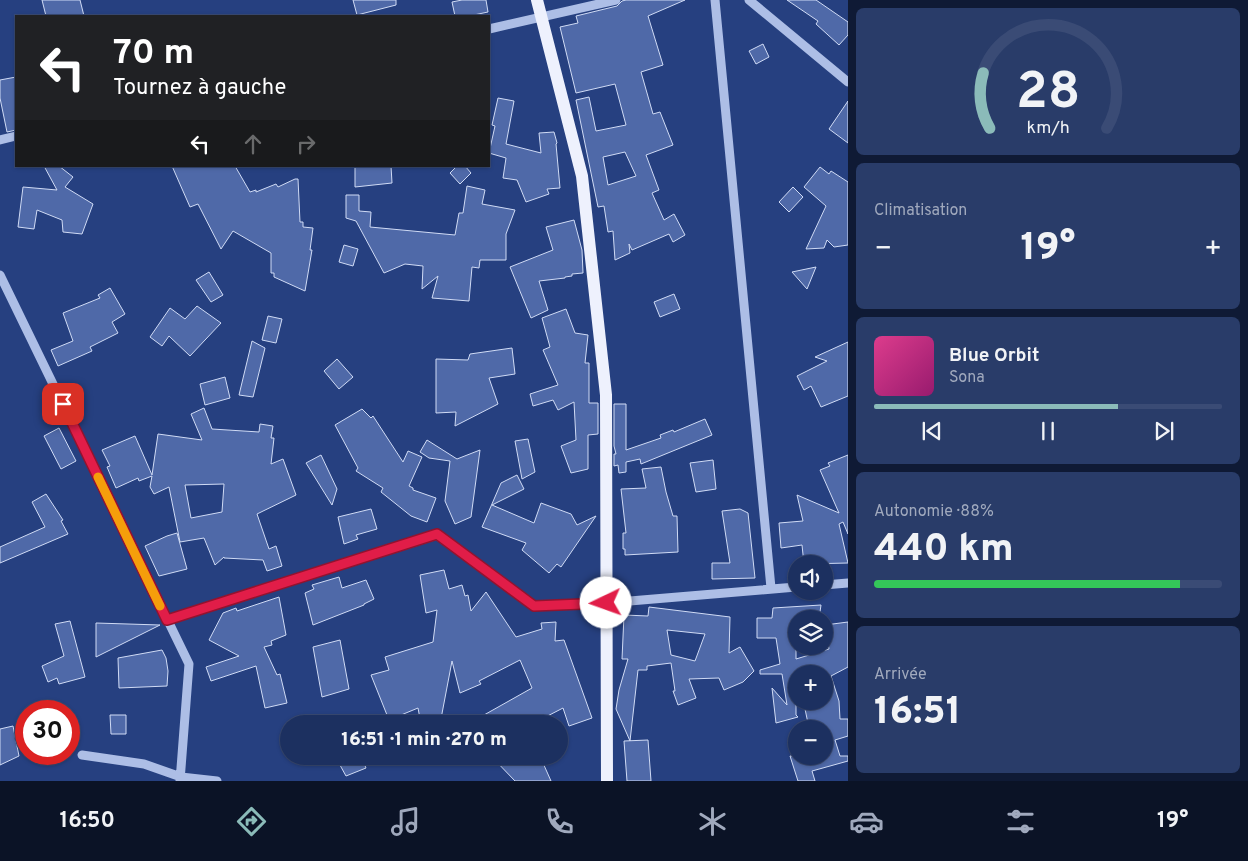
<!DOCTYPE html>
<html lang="fr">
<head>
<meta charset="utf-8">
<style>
	body { margin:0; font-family:Overpass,sans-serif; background:#293c69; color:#f1f3f6; height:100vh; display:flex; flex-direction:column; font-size:19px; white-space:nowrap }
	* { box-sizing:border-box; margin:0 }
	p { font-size:16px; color:#a0a9bd }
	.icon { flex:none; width:28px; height:28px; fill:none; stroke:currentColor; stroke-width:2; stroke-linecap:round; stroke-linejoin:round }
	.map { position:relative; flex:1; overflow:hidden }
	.panel { display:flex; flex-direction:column; gap:8px; padding:8px; background:#0f1a35; width:400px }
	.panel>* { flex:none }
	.top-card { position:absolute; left:15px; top:15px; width:475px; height:152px; border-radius:0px; box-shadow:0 1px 4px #0004,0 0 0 1px #3a4b75; background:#202124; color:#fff; overflow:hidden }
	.buttons { position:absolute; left:788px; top:555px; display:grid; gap:10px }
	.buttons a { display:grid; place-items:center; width:45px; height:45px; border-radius:50%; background:#1c3060; box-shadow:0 1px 4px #0004,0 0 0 1px #3a4b75; font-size:25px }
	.speed { position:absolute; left:15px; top:700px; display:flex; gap:10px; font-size:25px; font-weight:700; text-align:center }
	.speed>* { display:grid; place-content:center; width:65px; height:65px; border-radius:50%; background:#1c3060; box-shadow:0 1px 4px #0004,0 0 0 1px #3a4b75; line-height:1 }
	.speed .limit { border:8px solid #d22; background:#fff; color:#111 }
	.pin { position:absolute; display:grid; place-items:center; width:42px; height:42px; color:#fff; margin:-21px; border-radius:10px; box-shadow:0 2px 8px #0006 }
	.me { position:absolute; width:55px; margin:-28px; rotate:267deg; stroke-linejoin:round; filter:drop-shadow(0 0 4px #0008) }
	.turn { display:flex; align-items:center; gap:18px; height:105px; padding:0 15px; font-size:22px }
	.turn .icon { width:65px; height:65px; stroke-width:2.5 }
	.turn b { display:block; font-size:35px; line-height:42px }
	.lanes { display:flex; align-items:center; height:48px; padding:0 15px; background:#0003; justify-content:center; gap:25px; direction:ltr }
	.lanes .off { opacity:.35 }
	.big { font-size:38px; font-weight:800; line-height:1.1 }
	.panel .widget { flex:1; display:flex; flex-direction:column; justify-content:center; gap:8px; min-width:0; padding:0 18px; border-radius:8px; background:#293c69 }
	.panel .dial { align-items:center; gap:0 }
	.dial svg { height:130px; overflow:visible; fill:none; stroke:#3a4b75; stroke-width:7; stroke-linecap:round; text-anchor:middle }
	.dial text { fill:#f1f3f6; stroke:none }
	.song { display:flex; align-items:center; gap:15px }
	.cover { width:60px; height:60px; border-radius:8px; background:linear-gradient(135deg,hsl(330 70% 55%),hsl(320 70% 35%)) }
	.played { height:5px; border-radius:2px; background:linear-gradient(90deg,#8bbbb9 70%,#3a4b75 70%) }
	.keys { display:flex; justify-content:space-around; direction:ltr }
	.heat { display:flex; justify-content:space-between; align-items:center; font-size:28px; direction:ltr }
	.charge { height:8px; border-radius:4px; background:linear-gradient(90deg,#34c759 88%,#3a4b75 0) }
	.trip { position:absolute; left:280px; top:715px; width:288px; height:50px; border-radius:25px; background:#1c3060; box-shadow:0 1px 4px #0004,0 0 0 1px #3a4b75; font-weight:800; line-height:50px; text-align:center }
	.dock { display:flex; height:80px; justify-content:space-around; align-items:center; background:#0b1326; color:#a0a9bd }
	.dock .icon { width:35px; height:35px }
	.dock .on { color:#8bbbb9 }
	.dock b { font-size:22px; color:#f1f3f6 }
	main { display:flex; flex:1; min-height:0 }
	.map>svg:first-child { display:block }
</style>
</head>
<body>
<main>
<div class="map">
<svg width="848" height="781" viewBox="0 0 848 781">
	<rect width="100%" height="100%" fill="#264080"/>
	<path fill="#4f69a8" stroke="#d0dbf5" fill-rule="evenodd" d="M42 0H80L84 16H46Z
		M353 0H396V5L357 15Z
		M462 0H486L488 12 469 16H455L452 2Z
		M626 0H685L648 16 663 65 641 72 653 114 660 112 673 145 646 155 659 190 652 193 664 220 674 214 685 235 673 242 669 234 632 250 629 244 630 253 615 260 613 231 608 232 604 206 598 207 576 100 589 97 596 131 626 125 615 84 576 93 560 27 578 23 576 16 617 6 622 1ZM625 152 636 176 608 185 603 157Z
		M787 0H816L848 22V35L839 45 816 24 818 21Z
		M763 44 769 57 756 64 749 51Z
		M16 77V130L7 132 0 98V80Z
		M498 98 514 101 506 144 541 153 539 133 554 132 557 143 556 144 560 188 547 189 549 194 526 202 517 180 503 178 506 158 489 153 495 126 492 125Z
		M848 101V143L829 129Z
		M44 166H59L73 177 65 187 93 204 82 234 63 232 62 220 37 210 34 229 18 227 23 187 57 190Z
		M172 166H235L250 192 256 190V192L276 184 278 187 295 179H298L300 222H303V227L313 228 310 250H312L305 291 274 277V273H271V253L233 231 221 249 198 204 190 207Z
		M355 166H391L392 183 355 187Z
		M457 166H465L471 173 460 184 450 173Z
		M820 167 829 174 831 171 848 182V245L834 247 827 240 824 248 806 249 826 206 804 187Z
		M467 186 485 190 482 204 515 210 506 234V260H480L479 268 472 267 469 301 432 298 438 276 422 289 423 266 405 264 384 273 356 221 346 218V195H359V211L371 212 370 227 455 235 459 213H463Z
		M793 187 803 197 789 212 779 202Z
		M574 220 582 250 583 273 572 274V276L565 277V278L539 281 548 310 531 318 510 267 553 250 546 227Z
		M344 245 358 249 353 266 339 262Z
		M816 267 807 289 792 272Z
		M209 272 223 295 211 302 196 280Z
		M110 288 125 314 112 322 118 333 90 347 92 351 58 366 51 350 73 341 63 313 100 298 98 295Z
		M674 294 680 309 660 317 654 302Z
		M197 306 221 323 190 356 169 336 162 346 150 337 170 308 185 319Z
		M566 309 575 333 588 335 585 363H589V403H598V434L588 435V469L571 473 561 446 576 440 574 402 558 410 553 400 533 406 530 394 558 385 543 350 550 347 542 318Z
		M268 316 282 319 276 343 262 340Z
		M252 341 265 348 253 397 239 395Z
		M848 342V396L821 407 811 386 804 390 797 376 827 361 815 357Z
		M512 348 515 374 489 378 498 404 455 426 456 412 436 413V359L468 360 470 354Z
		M337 359 353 377 339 389 324 371Z
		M225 377 230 398 205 405 200 384Z
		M614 404H626V450L661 438 660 435 673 430 674 432 705 419 712 435 641 464 640 459 626 462V472L619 473 618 465 614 466V454H616L614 446Z
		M204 408 212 429 259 432 260 424 273 426 271 438H274L271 464 283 459 296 495 257 514 269 549 276 546 282 566 267 571 263 560 224 558V557L215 565 204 538 180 542 169 487 154 494 150 487 152 476 139 481 138 478 116 488 107 467 110 466 102 450 135 436 152 475 158 434 202 440 191 414ZM224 484 222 512 191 518 185 485Z
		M362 409 371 418 373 416 403 462 408 451 422 457 409 486 413 488V490L436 498 427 522 411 516 381 492 383 488 356 471 358 468 335 425Z
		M59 428 76 461 61 469 44 436Z
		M528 439 535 472 522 479 515 441Z
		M427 440 457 459 480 450 471 517 455 524 445 501 450 461 429 458 420 452Z
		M321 455 337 489 332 505 306 463Z
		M848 455V534L843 522 839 524 848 563 804 564 802 545 781 548 779 523 803 521 797 495 839 513 820 470 830 466 828 463Z
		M713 460 716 489 696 492 690 463Z
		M661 467 666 492 673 516H677L678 552 625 555V549H623V533H626L621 489 646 488 642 469Z
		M517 475 524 489 492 505 534 523 541 503 571 514 577 525 596 516 561 567 557 564 549 573 522 550 526 543 482 527 501 483Z
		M46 494 63 520 61 521 68 534 0 563V547L45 527 32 502Z
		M371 509 377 529 356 535 358 539 344 544 338 517Z
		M740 509 748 513 755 578 712 579V563H730L722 511Z
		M177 533 187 569 159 576 145 546 167 536Z
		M444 570 449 589 462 585 465 596 468 595 471 611 486 592 516 637 542 629 541 623 556 622 555 641 564 640 592 718 569 726 563 708 532 724H468L532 688 520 660 479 681 481 684 460 693 452 661 440 724H421L418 708 389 720 371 675 389 670 385 657 433 642 437 610 426 613 420 575Z
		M339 577 342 588 366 580 374 599 364 604V605L313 625 305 593 314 589 312 585Z
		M279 597 286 635 271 641 272 645 264 647 277 675 280 674 287 703 265 708 256 666 211 681 206 667 239 656 209 640 223 613 236 608 237 611Z
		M821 605 819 619H796V659L829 649 825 625 848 622V667L831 676 839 701 840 719H848V736L835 740 840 756H848V761L812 771 815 781H798L790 756H824V725L809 728 805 709 824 704V674H796V715L798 717 776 723 772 688 787 705 782 674H760V670L780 664 776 638H757V618H772L773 608Z
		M649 607 730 617 729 653 740 647 754 671 743 682 724 690 719 678 689 679 696 698 678 705 673 691H675L671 663 647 666V670H638L630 741 616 709 619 690 628 659H622L624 615 648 616ZM667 630 705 634 695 661 671 655Z
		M70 621 85 677 59 684 57 678 48 682 42 666 64 656 55 624Z
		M96 623 160 625 96 657Z
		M340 640 349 689 322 697 313 647Z
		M162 650 166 658 168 671 167 686 119 688 118 658Z
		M110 715H126V734H111Z
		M13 726 19 756 0 765V729Z
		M648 740 651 781H627L624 741Z
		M335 756H361L366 768 346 776Z
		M491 756H531L537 765 543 763 551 781H515Z"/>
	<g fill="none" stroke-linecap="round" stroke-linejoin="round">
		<path stroke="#adbee6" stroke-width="9" d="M715 0 771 588
			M749 0 848 82
			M489 29 616 0
			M0 140 16 136
			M0 275 189 664 180 781
			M824 585 848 583
			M167 620 437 535 534 606 606 603 796 587
			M82 755 144 764 181 777 217 781"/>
		<path stroke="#eef1fd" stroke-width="12" d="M537 0 582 176 606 395 607 781"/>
	</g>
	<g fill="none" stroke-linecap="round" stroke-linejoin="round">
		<defs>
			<path id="route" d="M63 404 167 620 437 534 534 606 606 603"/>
		</defs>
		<use href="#route" stroke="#92132f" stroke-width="12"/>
		<use href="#route" stroke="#e11d48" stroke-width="9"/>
		<path stroke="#f59e0b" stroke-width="9" d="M98 477 160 606"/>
	</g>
</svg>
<div class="buttons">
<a><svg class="icon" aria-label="sound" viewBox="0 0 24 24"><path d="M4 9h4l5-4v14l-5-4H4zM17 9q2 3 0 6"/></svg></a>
<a><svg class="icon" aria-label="layers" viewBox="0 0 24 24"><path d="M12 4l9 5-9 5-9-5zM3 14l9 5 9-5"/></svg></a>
<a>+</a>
<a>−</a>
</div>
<div class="speed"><div class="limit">30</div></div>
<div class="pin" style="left:63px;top:404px;background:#d93025"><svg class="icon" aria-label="arrive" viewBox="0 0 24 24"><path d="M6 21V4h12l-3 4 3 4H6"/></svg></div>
<svg class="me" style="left:606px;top:603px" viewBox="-20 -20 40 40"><circle r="19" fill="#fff"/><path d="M0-13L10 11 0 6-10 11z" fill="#e11d48"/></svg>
<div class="trip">16:51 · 1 min · 270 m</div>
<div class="top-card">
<div class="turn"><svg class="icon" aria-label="left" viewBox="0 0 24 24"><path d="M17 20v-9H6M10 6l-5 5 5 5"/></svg><div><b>70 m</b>Tournez à gauche</div></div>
<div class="lanes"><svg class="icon" aria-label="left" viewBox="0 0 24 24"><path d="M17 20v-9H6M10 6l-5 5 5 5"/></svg><svg class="icon off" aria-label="ahead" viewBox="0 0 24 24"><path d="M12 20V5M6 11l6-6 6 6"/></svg><svg class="icon off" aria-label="right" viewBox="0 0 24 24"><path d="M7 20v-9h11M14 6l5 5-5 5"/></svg></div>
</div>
</div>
<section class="panel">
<div class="widget dial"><svg viewBox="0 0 100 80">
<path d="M14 69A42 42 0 1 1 86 69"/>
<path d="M14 69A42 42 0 0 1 10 35" stroke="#8bbbb9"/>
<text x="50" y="56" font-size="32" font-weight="700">28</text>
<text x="50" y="72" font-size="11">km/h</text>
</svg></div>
<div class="widget"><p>Climatisation</p>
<div class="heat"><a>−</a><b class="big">19°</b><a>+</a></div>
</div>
<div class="widget">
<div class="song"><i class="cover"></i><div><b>Blue Orbit</b><p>Sona</p></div></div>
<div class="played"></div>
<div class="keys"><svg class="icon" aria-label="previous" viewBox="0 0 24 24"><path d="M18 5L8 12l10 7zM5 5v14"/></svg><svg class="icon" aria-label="pause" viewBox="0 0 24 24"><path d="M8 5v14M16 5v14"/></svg><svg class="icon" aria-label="next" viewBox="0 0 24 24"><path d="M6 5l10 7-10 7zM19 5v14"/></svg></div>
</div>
<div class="widget"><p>Autonomie · 88%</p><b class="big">440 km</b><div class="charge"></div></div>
<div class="widget"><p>Arrivée</p><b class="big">16:51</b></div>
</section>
</main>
<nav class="dock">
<b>16:50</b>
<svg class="icon on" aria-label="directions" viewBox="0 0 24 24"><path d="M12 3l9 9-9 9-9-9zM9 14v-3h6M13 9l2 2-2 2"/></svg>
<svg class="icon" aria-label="music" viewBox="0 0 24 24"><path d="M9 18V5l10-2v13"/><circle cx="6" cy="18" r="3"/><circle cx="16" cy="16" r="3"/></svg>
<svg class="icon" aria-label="phone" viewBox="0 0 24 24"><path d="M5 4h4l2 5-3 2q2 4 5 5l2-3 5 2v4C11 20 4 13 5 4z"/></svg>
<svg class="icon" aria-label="climate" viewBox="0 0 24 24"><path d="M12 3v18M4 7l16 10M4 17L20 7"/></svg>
<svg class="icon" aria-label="car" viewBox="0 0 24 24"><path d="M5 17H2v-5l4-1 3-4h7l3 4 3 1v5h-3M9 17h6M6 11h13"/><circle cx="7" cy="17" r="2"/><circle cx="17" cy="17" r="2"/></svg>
<svg class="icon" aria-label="filters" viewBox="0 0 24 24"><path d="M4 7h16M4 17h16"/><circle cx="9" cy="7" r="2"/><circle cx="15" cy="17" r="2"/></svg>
<b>19°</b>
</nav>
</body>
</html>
